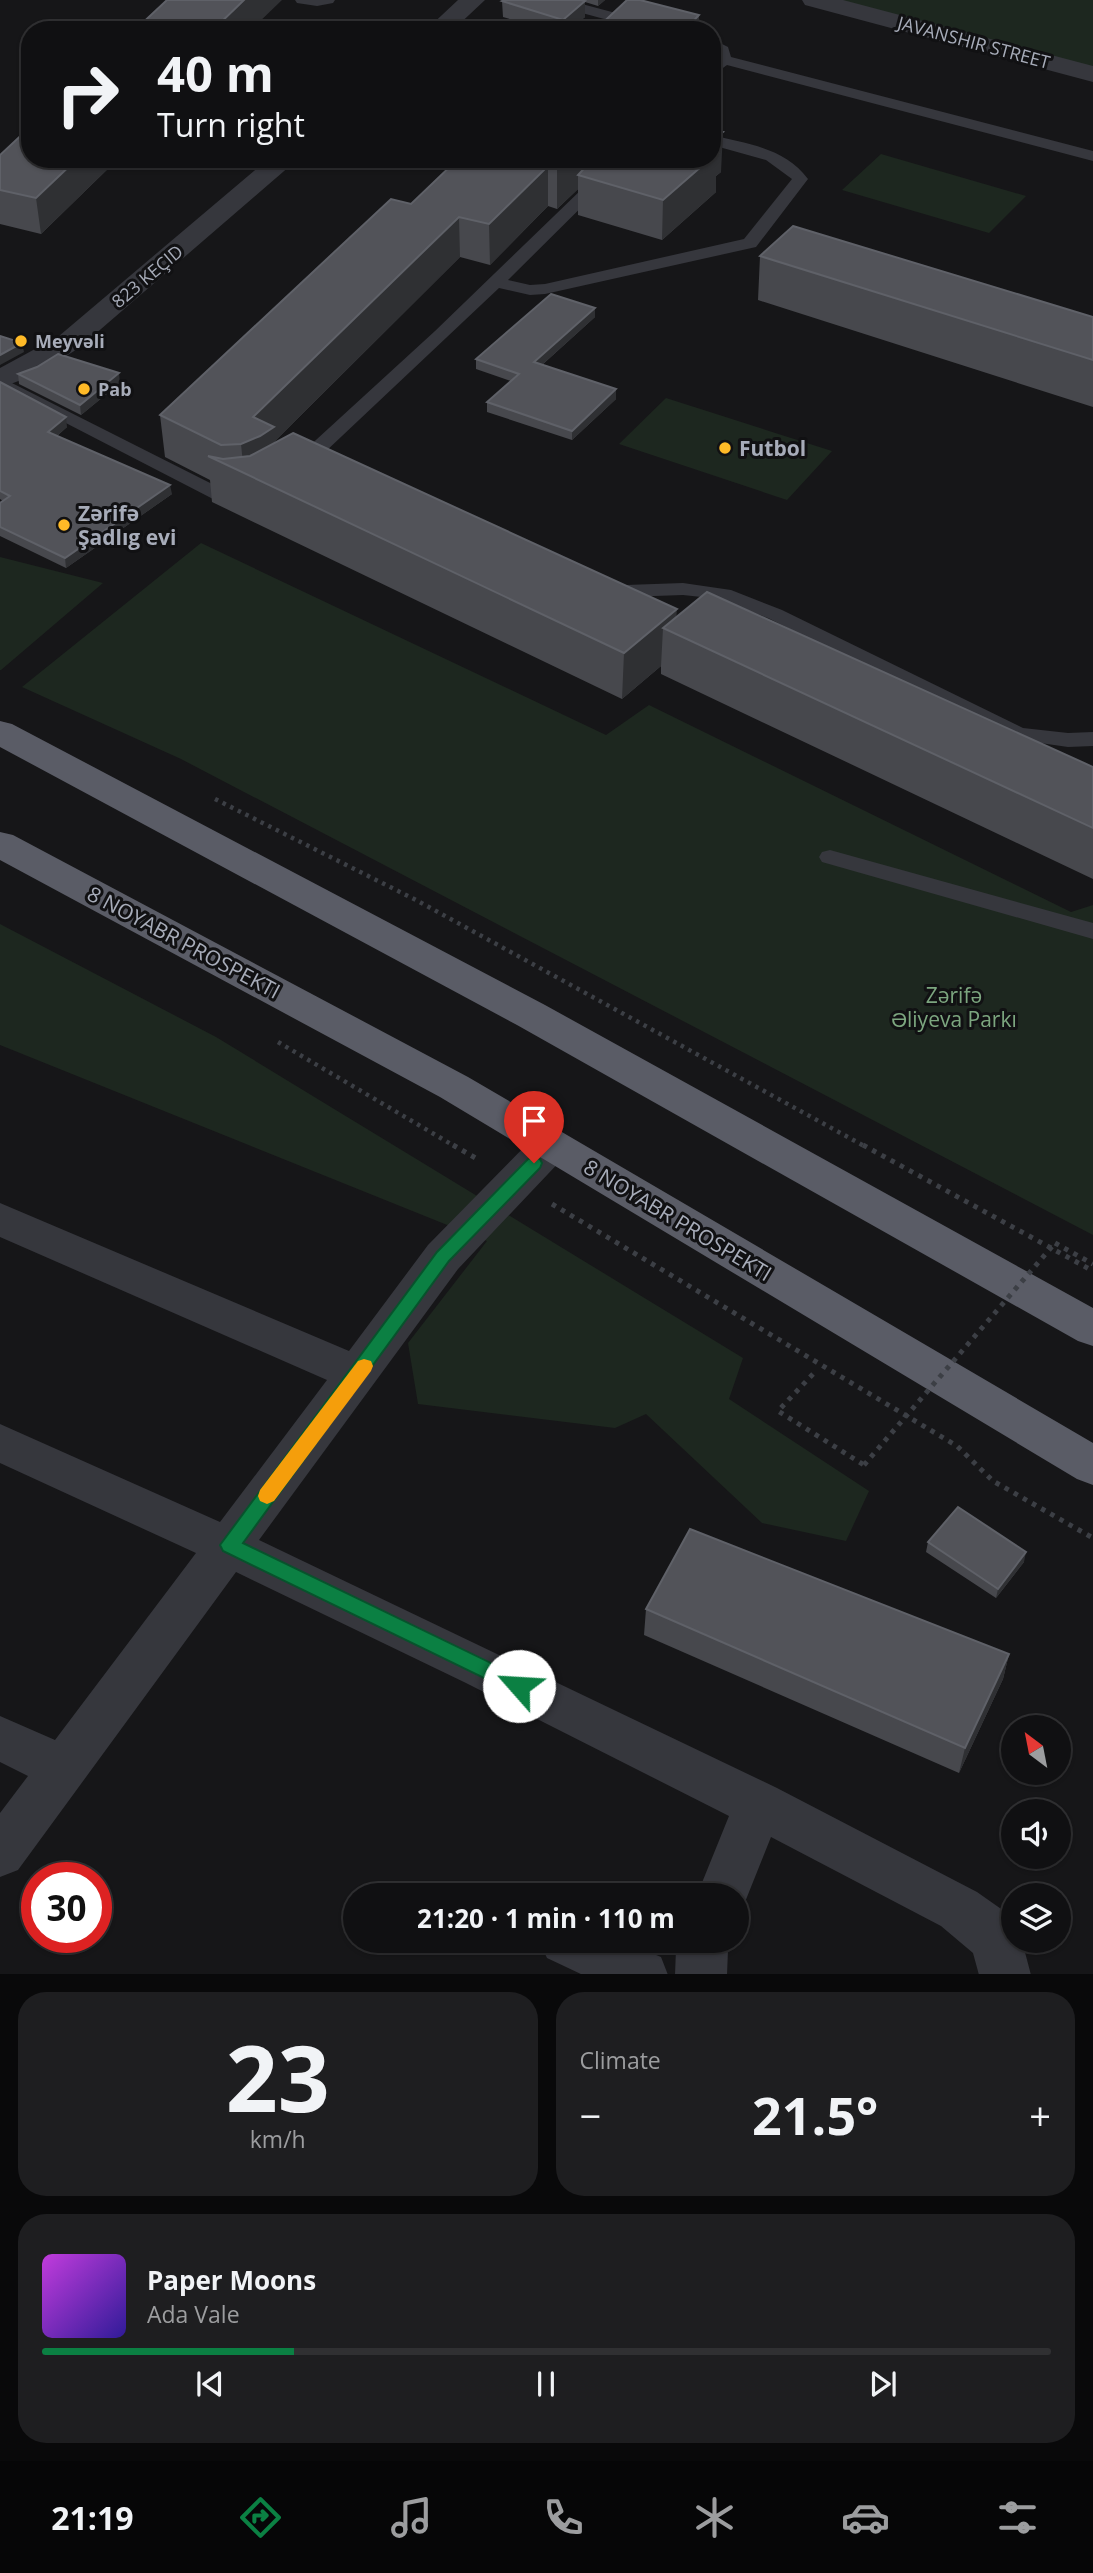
<!DOCTYPE html>
<html lang="en">
<head>
<meta charset="utf-8">
<style>
	body { margin:0; font-family:"Open Sans",sans-serif; background:#1e1e20; color:#f1f3f6; height:100vh; display:flex; flex-direction:column; font-size:26px; white-space:nowrap }
	* { box-sizing:border-box; margin:0 }
	p { font-size:23px; color:#9c9d9f }
	.icon { flex:none; width:38px; height:38px; fill:none; stroke:currentColor; stroke-width:2; stroke-linecap:round; stroke-linejoin:round }
	.map { position:relative; height:1974px; overflow:hidden }
	.side { display:flex; flex-direction:column; gap:18px; padding:18px; background:#09090a; flex:1 }
	.side>* { flex:none }
	.guide { position:absolute; left:21px; top:21px; width:700px; height:147px; border-radius:28px; box-shadow:0 2px 5px #0004,0 0 0 2px #303032; background:#101012; color:#f1f3f6; overflow:hidden }
	.needle { width:46px; rotate:328deg }
	.buttons { position:absolute; left:1001px; top:1715px; display:grid; gap:14px }
	.buttons a { display:grid; place-items:center; width:70px; height:70px; border-radius:50%; background:#101012; box-shadow:0 2px 5px #0004,0 0 0 2px #303032; font-size:35px }
	.speed { position:absolute; left:21px; top:1862px; display:flex; gap:14px; font-size:35px; font-weight:700; text-align:center }
	.speed>* { display:grid; place-content:center; width:91px; height:91px; border-radius:50%; background:#101012; box-shadow:0 2px 5px #0004,0 0 0 2px #303032; line-height:1 }
	.speed .limit { border:10px solid #d22; background:#fff; color:#111 }
	.pin { position:absolute; display:grid; place-items:center; width:60px; height:60px; color:#fff; margin:-72px -30px; border-radius:50% 50% 50% 0; rotate:-45deg; box-shadow:0 0 7px #0007 }
	.pin .icon { rotate:45deg }
	.me { position:absolute; width:77px; margin:-38px; rotate:296deg; stroke-linejoin:round; filter:drop-shadow(0 0 5px #0008) }
	.turn { display:flex; align-items:center; gap:24px; height:147px; padding:0 21px; font-size:32px }
	.turn .icon { width:91px; height:91px; stroke-width:2.5 }
	.turn b { display:block; font-size:49px; line-height:60px }
	.big { font-size:52px; font-weight:700; line-height:1.1 }
	.side .widget { flex:1; display:flex; flex-direction:column; justify-content:center; gap:10px; min-width:0; padding:0 24px; border-radius:28px; background:#1e1e20 }
	.side .dial { align-items:center; gap:0 }
	.dial b { font-size:91px; line-height:1 }
	.song { display:flex; align-items:center; gap:21px }
	.cover { width:84px; height:84px; border-radius:10px; background:linear-gradient(135deg,hsl(290 70% 55%),hsl(250 70% 35%)) }
	.played { height:7px; border-radius:4px; background:linear-gradient(90deg,#0b8043 25%,#303032 25%) }
	.keys { display:flex; justify-content:space-around; direction:ltr }
	.heat { display:flex; justify-content:space-between; align-items:center; font-size:38px; direction:ltr }
	.side .tiles { flex:1; display:grid; gap:18px; grid-template-columns:1fr 1fr }
	.widget:last-child { grid-column:span 2 }
	.trip { position:absolute; left:343px; top:1883px; width:406px; height:70px; border-radius:35px; background:#101012; box-shadow:0 2px 5px #0004,0 0 0 2px #303032; font-weight:700; line-height:70px; text-align:center }
	.dock { display:flex; height:112px; justify-content:space-around; align-items:center; background:#060607; color:#9c9d9f }
	.dock .icon { width:49px; height:49px }
	.dock .current { color:#0b8043 }
	.dock b { font-size:32px; color:#f1f3f6 }
	.map>svg:first-child { display:block }
</style>
</head>
<body>
<div class="map">
<svg width="1093" height="1975" viewBox="0 0 1093 1975">
	<rect width="100%" height="100%" fill="#161618"/>
	<path fill="#1d271f" d="M828 0H1093V68Z
		M881 154 1026 196 989 233 842 190Z
		M666 398 832 451 787 500 619 444Z
		M201 543 606 735 649 705 1071 912 1093 905V1235L181 759 22 687Z
		M0 557 103 583 1 670H0Z
		M0 924 216 1037 743 1358 729 1399 869 1491 846 1541 762 1523 646 1414 615 1428 418 1404 408 1343 487 1241 0 1045Z"/>
	<g fill="none" stroke-linecap="round" stroke-linejoin="round">
		<path stroke="#3c3f45" stroke-width="4.5" stroke-dasharray="3.5 5" stroke-linecap="butt" d="M215 799 416 900 866 1147
			M278 1042 456 1147"/>
		<path stroke="#3c3f45" stroke-width="5" stroke-dasharray="4.5 6" stroke-linecap="butt" d="M453 1145 479 1160
			M863 1145 1093 1271
			M552 1204 957 1446 993 1481 1093 1538
			M1055 1243 1093 1264
			M813 1374 778 1411 864 1465"/>
		<path fill="#36373d" fill-rule="evenodd" d="M295 0H335L333 3 317 6 297 3Z
			M543 0H567L668 27 670 30H645L545 3Z
			M712 39 728 47 731 57 1093 151V161L727 65 712 76V63L716 59V52L712 50Z
			M712 135C748 144 785 148 808 179L756 247 545 294 530 295 499 288 307 469H293L291 465 293 461 435 331 613 159H630L508 280 530 285 545 284 744 239 792 179 766 160 712 145Z
			M0 377 224 490 246 493 248 497 239 503 213 499 0 389Z
			M607 581 626 585 683 583 731 590 782 610 1023 728 1068 733 1093 732V746L1068 747 1012 739 768 618 720 599 683 595 626 597 600 591 597 587Z
			M830 850 1093 923V939L822 862 819 857 822 852Z"/>
		<path fill="#36373d" fill-rule="evenodd" d="M458 0H485L453 30H426Z
			M802 0H843L1093 66V82L805 5Z
			M268 159H298L79 348 37 374 0 388V368L59 336Z
			M551 1130 565 1134 571 1145 565 1156 458 1269 259 1540 777 1788 977 1892 1004 1911 1013 1923V1941H1022L1031 1975H979L973 1953 941 1926 771 1837 741 1912 737 1914V1895H697L729 1816 466 1683 236 1572 18 1870 0 1877V1813L28 1776 0 1762V1716L55 1740 196 1553 0 1463V1424L220 1522 327 1380 0 1237V1203L349 1351 428 1245 537 1134Z
			M539 1941H623L661 1957 668 1975H583L547 1958Z
			M680 1941H732L728 1950 727 1975H675L676 1949Z"/>
		<path fill="#5a5c66" fill-rule="evenodd" d="M0 721 12 724 545 1005 1093 1308V1346L1078 1341 517 1025 0 747Z
			M0 832 13 835 468 1077 1093 1443V1485L1077 1479 440 1097 0 860Z"/>
		<path stroke="#3c3f45" stroke-width="5" stroke-dasharray="4.5 6" stroke-linecap="butt" d="M864 1465 1055 1243"/>
	</g>
	<path fill="#47484d" d="M504 0H605L598 6 585 2V17L569 30H546L503 17 502 1Z
		M0 155 118 159 41 234 0 224Z
		M458 159 721 172 716 176V192L662 240 578 215V189L557 209 548 206 490 265 460 257 275 441V443L676 617 1093 767V879L661 674V666L622 699 212 502 210 480 165 457 160 415 411 204Z
		M760 256 1093 317V407L758 300Z
		M595 308V317L542 365 616 389V399L572 440 487 412V402L511 381 476 369V359Z
		M18 374 120 383 81 415 19 384Z
		M0 382 67 427 57 436 172 494 66 568 0 536V503L3 501 0 499Z
		M928 1542 1024 1562 996 1598 926 1552Z
		M646 1609 1009 1654 1003 1679 959 1773 644 1635Z"/>
	<path fill="#2f3033" d="M244 0H282L251 30H213Z
		M598 0H605L598 6Z
		M585 1V17L569 30H563V20Z
		M699 15V30H685Z
		M723 132 721 172 716 176V192L662 240 663 200 703 159H712V141Z
		M77 159H118L41 234 36 198Z
		M567 159H610L578 175V189L557 209V168Z
		M548 166V206L490 265 489 224Z
		M459 217 460 257 275 441 277 469 244 473 241 444 253 417Z
		M595 308V317L534 372V362Z
		M22 343 24 352 0 365V355Z
		M119 373 120 383 81 415 80 405Z
		M616 389V399L572 440V431Z
		M66 417 67 427 50 442 48 432Z
		M170 485 172 494 66 568 65 558Z
		M677 609 675 634 663 628 661 666 622 699 624 653Z
		M1026 1552 1024 1562 996 1598 998 1589Z
		M1009 1654 1003 1679 959 1773 965 1748Z"/>
	<path fill="#525359" stroke="#5f6168" stroke-width="2" d="M167 0H244L213 30H135Z
		M504 0H581L585 1 563 20 502 1Z
		M627 0H640L699 15 685 30H595Z
		M30 127V159H77L36 198 0 190V155Z
		M712 129 723 132 712 141Z
		M712 151 718 153 712 157Z
		M458 159H567L557 168 548 166 489 224 459 217 253 417 274 427 260 436 241 444 221 445 160 415 391 199 411 204Z
		M593 159H710L663 200 578 175Z
		M793 226 1093 317V360L760 256Z
		M551 294 595 308 534 362 616 389 572 431 487 402 519 374 476 359Z
		M0 336 22 343 0 355Z
		M58 354 119 373 80 405 18 374 37 367Z
		M0 382 66 417 48 432 170 485 65 558 0 527V503L10 496 0 491Z
		M293 433 677 609 624 653 208 456 223 459 250 456Z
		M707 592 1093 767V828L663 628Z
		M958 1507 1026 1552 998 1589 928 1542Z
		M690 1529 1009 1654 965 1748 646 1609Z"/>
	<path fill="#0b8043" stroke="#07532c" stroke-width="2" d="M534 1157 540 1159 542 1163 540 1168 449 1261 243 1543 526 1680 529 1686 526 1693 519 1695 223 1551 220 1545 437 1252 528 1159Z"/>
	<path fill="#f59e0b" d="M364 1359 371 1361 373 1366 371 1371 274 1501 267 1504 260 1501 258 1496 260 1490 358 1361Z"/>
	<g fill="#ffba27" stroke="#111113" stroke-width="2.5">
		<circle cx="21" cy="341" r="7"/>
		<circle cx="84" cy="389" r="7"/>
		<circle cx="725" cy="448" r="7"/>
		<circle cx="64" cy="525" r="7"/>
	</g>
	<g text-anchor="middle" dominant-baseline="central" stroke-width="6" stroke-linejoin="round" paint-order="stroke">
		<g font-size="18" fill="#a7acb9" stroke="#111113">
			<text transform="translate(974 42) rotate(15)">JAVANSHIR STREET</text>
			<text transform="translate(147 276) rotate(-40)">823 KEÇID</text>
		</g>
		<g font-size="18" font-weight="bold" fill="#a7acb9" stroke="#111113" text-anchor="start">
			<text x="35" y="341">Meyvəli</text>
			<text x="98" y="389">Pab</text>
		</g>
		<g font-size="21" font-weight="bold" fill="#a7acb9" stroke="#111113" text-anchor="start">
			<text x="739" y="448">Futbol</text>
			<text x="78" y="513">Zərifə<tspan x="78" dy="24">Şadlıg evi</tspan></text>
		</g>
		<g font-size="21" fill="#a7acb9" stroke="#111113">
			<text transform="translate(184 942) rotate(28)">8 NOYABR PROSPEKTI</text>
			<text transform="translate(678 1220) rotate(31)">8 NOYABR PROSPEKTI</text>
		</g>
		<g font-size="21" fill="#7ca67f" stroke="#111113">
			<text x="954" y="995">Zərifə<tspan x="954" dy="24">Əliyeva Parkı</tspan></text>
		</g>
	</g>
</svg>
<div class="buttons">
<a><svg class="needle" viewBox="-14 -14 28 28"><path d="M0-13l5 13h-10z" fill="#e53935"/><path d="M0 13l5-13h-10z" fill="#9c9d9f"/></svg></a>
<a><svg class="icon" aria-label="sound" viewBox="0 0 24 24"><path d="M4 9h4l5-4v14l-5-4H4zM17 9q2 3 0 6"/></svg></a>
<a><svg class="icon" aria-label="layers" viewBox="0 0 24 24"><path d="M12 4l9 5-9 5-9-5zM3 14l9 5 9-5"/></svg></a>
</div>
<div class="speed"><div class="limit">30</div></div>
<div class="pin" style="left:534px;top:1163px;background:#d93025"><svg class="icon" aria-label="arrive" viewBox="0 0 24 24"><path d="M6 21V4h12l-3 4 3 4H6"/></svg></div>
<svg class="me" style="left:519px;top:1686px" viewBox="-20 -20 40 40"><circle r="19" fill="#fff"/><path d="M0-13L10 11 0 6-10 11z" fill="#0b8043"/></svg>
<div class="trip">21:20 · 1 min · 110 m</div>
<div class="guide">
<div class="turn"><svg class="icon" aria-label="right" viewBox="0 0 24 24"><path d="M7 20v-9h11M14 6l5 5-5 5"/></svg><div><b>40 m</b>Turn right</div></div>
</div>
</div>
<section class="side">
<div class="tiles">
<div class="widget dial"><b>23</b><p>km/h</p></div>
<div class="widget"><p>Climate</p>
<div class="heat"><a>−</a><b class="big">21.5°</b><a>+</a></div>
</div>
<div class="widget">
<div class="song"><i class="cover"></i><div><b>Paper Moons</b><p>Ada Vale</p></div></div>
<div class="played"></div>
<div class="keys"><svg class="icon" aria-label="previous" viewBox="0 0 24 24"><path d="M18 5L8 12l10 7zM5 5v14"/></svg><svg class="icon" aria-label="pause" viewBox="0 0 24 24"><path d="M8 5v14M16 5v14"/></svg><svg class="icon" aria-label="next" viewBox="0 0 24 24"><path d="M6 5l10 7-10 7zM19 5v14"/></svg></div>
</div>
</div>
</section>
<nav class="dock">
<b>21:19</b>
<svg class="icon current" aria-label="directions" viewBox="0 0 24 24"><path d="M12 3l9 9-9 9-9-9zM9 14v-3h6M13 9l2 2-2 2"/></svg>
<svg class="icon" aria-label="music" viewBox="0 0 24 24"><path d="M9 18V5l10-2v13"/><circle cx="6" cy="18" r="3"/><circle cx="16" cy="16" r="3"/></svg>
<svg class="icon" aria-label="phone" viewBox="0 0 24 24"><path d="M5 4h4l2 5-3 2q2 4 5 5l2-3 5 2v4C11 20 4 13 5 4z"/></svg>
<svg class="icon" aria-label="climate" viewBox="0 0 24 24"><path d="M12 3v18M4 7l16 10M4 17L20 7"/></svg>
<svg class="icon" aria-label="car" viewBox="0 0 24 24"><path d="M5 17H2v-5l4-1 3-4h7l3 4 3 1v5h-3M9 17h6M6 11h13"/><circle cx="7" cy="17" r="2"/><circle cx="17" cy="17" r="2"/></svg>
<svg class="icon" aria-label="filters" viewBox="0 0 24 24"><path d="M4 7h16M4 17h16"/><circle cx="9" cy="7" r="2"/><circle cx="15" cy="17" r="2"/></svg>
</nav>
</body>
</html>
